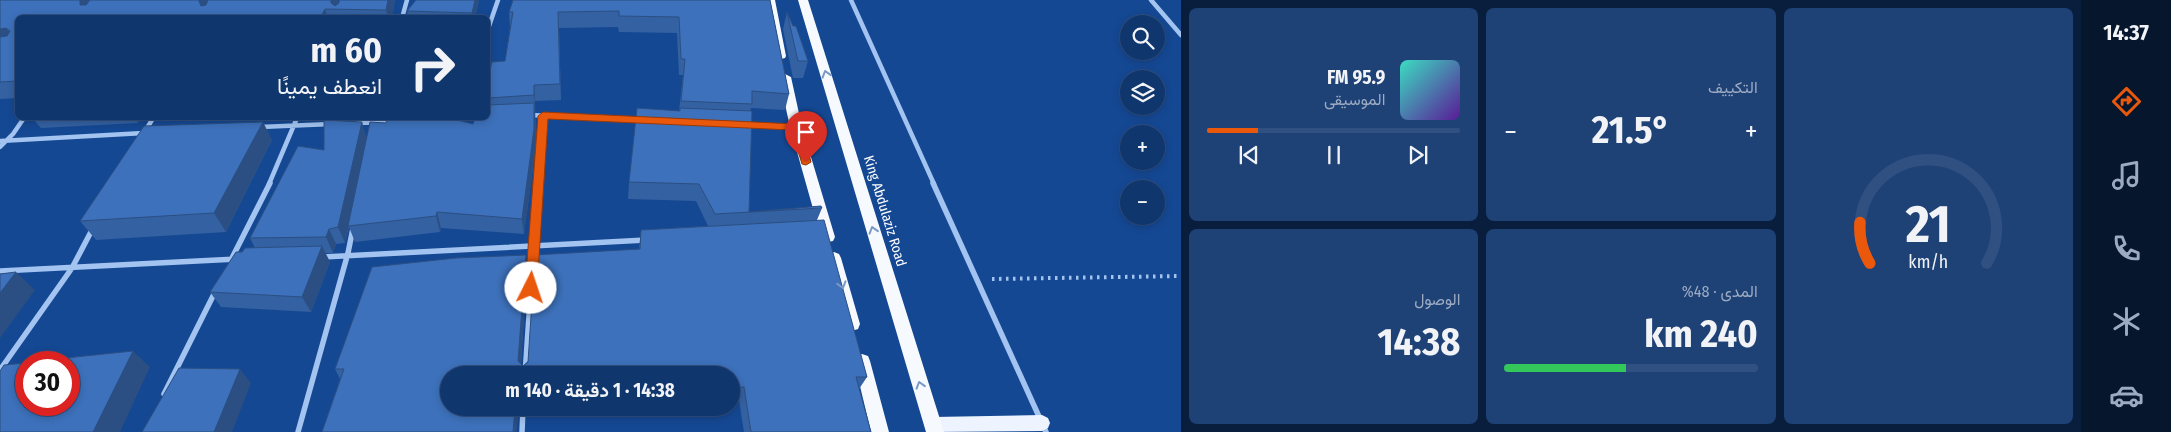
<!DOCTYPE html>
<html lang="ar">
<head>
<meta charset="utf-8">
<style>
	body { margin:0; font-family:"Fira Sans Condensed",Vazirmatn,sans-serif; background:#1e4176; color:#f1f3f6; direction:rtl; height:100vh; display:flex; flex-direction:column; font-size:19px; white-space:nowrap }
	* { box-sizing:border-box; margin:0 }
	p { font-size:16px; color:#9cabc2 }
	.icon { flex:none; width:28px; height:28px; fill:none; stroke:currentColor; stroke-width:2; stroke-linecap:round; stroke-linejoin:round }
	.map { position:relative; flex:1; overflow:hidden; direction:ltr }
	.drawer { display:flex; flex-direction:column; gap:8px; padding:8px; background:#091e3c; width:900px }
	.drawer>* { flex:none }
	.banner { position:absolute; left:15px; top:15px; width:475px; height:105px; border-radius:8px; box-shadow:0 2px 8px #0003,0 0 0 1px #305081; direction:rtl; background:#10366e; color:#f1f3f6; overflow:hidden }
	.fabs { position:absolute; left:1120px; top:15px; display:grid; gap:10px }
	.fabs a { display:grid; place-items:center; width:45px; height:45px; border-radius:50%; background:#10366e; box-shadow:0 2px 8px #0003,0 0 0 1px #305081; font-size:25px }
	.speed { position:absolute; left:15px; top:351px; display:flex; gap:10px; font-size:25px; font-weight:700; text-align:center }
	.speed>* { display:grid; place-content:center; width:65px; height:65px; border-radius:50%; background:#10366e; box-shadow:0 2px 8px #0003,0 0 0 1px #305081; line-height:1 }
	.speed .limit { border:8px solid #d22; background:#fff; color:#111 }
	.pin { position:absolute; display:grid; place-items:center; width:42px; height:42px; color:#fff; margin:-51px -21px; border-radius:50% 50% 50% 0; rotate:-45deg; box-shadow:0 0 5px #0007 }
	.pin .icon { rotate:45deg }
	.me { position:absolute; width:55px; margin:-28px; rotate:4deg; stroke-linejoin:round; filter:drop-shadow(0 0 4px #0008) }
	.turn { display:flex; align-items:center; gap:18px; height:105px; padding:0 25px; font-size:22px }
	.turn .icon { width:65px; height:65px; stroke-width:2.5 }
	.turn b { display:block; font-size:35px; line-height:42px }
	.big { font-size:38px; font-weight:700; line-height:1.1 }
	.drawer .widget { flex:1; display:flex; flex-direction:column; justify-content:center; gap:8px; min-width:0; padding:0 18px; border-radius:8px; background:#1e4176 }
	.drawer .dial { align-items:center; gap:0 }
	.dial svg { height:130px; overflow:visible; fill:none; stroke:#305081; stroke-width:7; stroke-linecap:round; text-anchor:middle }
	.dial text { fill:#f1f3f6; stroke:none }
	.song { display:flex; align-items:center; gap:15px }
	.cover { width:60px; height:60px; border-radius:8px; background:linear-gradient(135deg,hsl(170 70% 55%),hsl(270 70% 35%)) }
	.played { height:5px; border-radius:2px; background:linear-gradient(90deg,#ea580c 20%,#305081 20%) }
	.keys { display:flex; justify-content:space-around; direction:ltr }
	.heat { display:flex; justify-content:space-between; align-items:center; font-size:28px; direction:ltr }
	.charge { height:8px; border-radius:4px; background:linear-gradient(90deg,#34c759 48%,#305081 0) }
	.drawer .tiles { flex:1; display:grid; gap:8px; grid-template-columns:repeat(3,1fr) }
	.widget:first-child { grid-row:span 2 }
	.trip { position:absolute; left:440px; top:366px; width:300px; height:50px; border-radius:25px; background:#10366e; box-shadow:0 2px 8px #0003,0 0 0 1px #305081; font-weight:700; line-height:50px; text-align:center; direction:rtl }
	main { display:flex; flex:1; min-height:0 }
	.menu { display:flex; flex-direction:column; width:90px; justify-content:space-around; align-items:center; background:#06162c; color:#9cabc2 }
	.menu .icon { width:35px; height:35px }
	.menu .selected { color:#ea580c }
	.menu b { font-size:22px; color:#f1f3f6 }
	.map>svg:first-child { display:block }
</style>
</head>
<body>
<main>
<nav class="menu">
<b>14:37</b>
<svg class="icon selected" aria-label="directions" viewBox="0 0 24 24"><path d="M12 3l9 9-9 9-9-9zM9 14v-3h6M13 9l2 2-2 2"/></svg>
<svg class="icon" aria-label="music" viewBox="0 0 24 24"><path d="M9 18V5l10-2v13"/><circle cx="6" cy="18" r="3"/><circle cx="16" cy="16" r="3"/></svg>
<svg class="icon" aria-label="phone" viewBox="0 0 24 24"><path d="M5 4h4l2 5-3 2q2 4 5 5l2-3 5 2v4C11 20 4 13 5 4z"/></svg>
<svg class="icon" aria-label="climate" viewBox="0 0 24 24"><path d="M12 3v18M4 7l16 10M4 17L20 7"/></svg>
<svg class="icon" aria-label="car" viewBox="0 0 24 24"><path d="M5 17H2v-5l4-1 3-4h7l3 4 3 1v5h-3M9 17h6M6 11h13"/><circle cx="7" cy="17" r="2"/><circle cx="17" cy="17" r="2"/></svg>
</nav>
<section class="drawer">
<div class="tiles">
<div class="widget dial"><svg viewBox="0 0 100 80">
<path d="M14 69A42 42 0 1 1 86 69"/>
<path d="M14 69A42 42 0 0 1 8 44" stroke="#ea580c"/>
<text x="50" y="56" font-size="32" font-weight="700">21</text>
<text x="50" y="72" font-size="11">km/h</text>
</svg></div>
<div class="widget"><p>التكييف</p>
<div class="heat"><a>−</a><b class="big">21.5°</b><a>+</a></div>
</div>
<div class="widget">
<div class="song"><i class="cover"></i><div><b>95.9 FM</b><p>الموسيقى</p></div></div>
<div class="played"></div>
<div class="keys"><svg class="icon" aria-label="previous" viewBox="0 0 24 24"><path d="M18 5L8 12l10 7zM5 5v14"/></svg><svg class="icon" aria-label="pause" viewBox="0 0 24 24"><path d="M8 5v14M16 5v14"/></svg><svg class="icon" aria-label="next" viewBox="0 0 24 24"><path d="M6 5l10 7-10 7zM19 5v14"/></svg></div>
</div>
<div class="widget"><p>المدى · 48%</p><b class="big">240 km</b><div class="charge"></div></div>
<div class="widget"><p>الوصول</p><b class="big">14:38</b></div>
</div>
</section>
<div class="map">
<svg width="1181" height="432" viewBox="0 0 1181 432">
	<rect width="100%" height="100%" fill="#154893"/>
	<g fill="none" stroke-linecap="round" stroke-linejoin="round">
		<path stroke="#a3c4f1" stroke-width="4" stroke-dasharray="2.5 4.5" stroke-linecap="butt" d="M992 279 1181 276"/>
		<path stroke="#a3c4f1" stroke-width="4.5" d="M851 0 934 184
			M1151 0 1181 35
			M402 18 407 0
			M488 29 498 0
			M529 115 643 120
			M447 119 481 118
			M357 123 391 122
			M746 125 795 127
			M260 127 331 124
			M146 130 153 118
			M0 141 144 133
			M0 147 13 134 24 118
			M269 184 297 118
			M538 184 543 116"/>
		<path stroke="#a3c4f1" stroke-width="5.5" d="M933 183 1046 432
			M323 257 646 240
			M231 260 270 183
			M0 271 237 259
			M0 370 72 268 93 228
			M525 375 538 183
			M164 394 216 290
			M298 432 348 253 353 228
			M522 432 523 408"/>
		<path fill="#edf4ff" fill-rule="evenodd" d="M1042 415 1048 418 1050 423 1048 428 1042 431 931 432 927 430 925 425 927 420 933 417Z"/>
		<path fill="#f6faff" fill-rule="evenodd" d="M765 0H775L786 56 785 58 781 59 776 56Z
			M798 0H808L944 432H926Z
			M785 74 791 77 802 127 835 237 833 241 828 242 823 241 821 237 790 127 779 77Z
			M834 252 839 254 841 258 860 324 858 329 852 331 846 329 844 324 827 258 829 254Z
			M862 354 868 356 870 361 889 432H871L854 361 856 356Z"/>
	</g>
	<path fill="#3461a1" d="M0 0H338V4L395 0 392 18H18V98L0 99Z
		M479 0 475 18H408L407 11Z
		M770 0 789 94 785 110 751 108 750 111 749 212 822 208 817 220 867 377 859 389 871 432H744L739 400 731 401V375H449V408H519L516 432H322L340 379 335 369 526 255 527 270 521 364 523 366 639 249 641 230 708 226 696 201 628 199 629 182 679 111 683 75H679L677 33 619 32 618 27 559 28 561 100 535 101 536 145 524 234 441 228 440 232 355 242 349 227 345 243 336 244 333 253H325L330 262 311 312 221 307 210 292 242 252 255 248 250 238 324 150 367 138 386 123 453 118V119L473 124 488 118V77L505 61 510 27 509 12Z
		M787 12 808 61 803 78H793L783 29Z
		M32 118H141L138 123 41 128Z
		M272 140 226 232 96 240 80 221Z
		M527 408H562L528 409Z"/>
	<path fill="#2b4f83" d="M80 0H101L90 16 80 5Z
		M199 0H215L206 17 199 1Z
		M331 0H338L337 9 331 3Z
		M388 0H395L392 18H388L386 10Z
		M475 0H479L475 18H473L472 13Z
		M325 9 328 18H320Z
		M6 28 18 43 0 46V29Z
		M534 85 535 101V111L534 95Z
		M534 103 535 119 536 145 524 234 522 219Z
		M134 118H141L138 123Z
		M263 122 272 140 226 232 214 213Z
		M362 122 367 138 345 243 338 227Z
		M437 212 441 228 440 232 436 216Z
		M329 229 336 244 333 253 326 237Z
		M322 246 330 262 311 312 302 297Z
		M526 255 527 270 520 375 518 361Z
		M16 272 35 290 0 338V293Z
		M133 351 150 367 120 432H93Z
		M240 369 251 383 232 432H214Z
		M515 408H519L516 432H513Z"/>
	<path fill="#3d71bb" stroke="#2b4f83" d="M0 0H80V5H86L90 0H199V1L201 6 206 5 208 0H331V3L335 6 339 3V0H388L386 10 325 9 320 18H18V81L0 82V37L7 36 10 31 6 28 0 29Z
		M416 0H475L472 13 407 11Z
		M513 0H770L789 94 752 91V104L681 101 685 59H681L679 17 619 16V11L558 12 560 84 534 85V95L488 98V77L492 62 505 61 513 12H509Z
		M787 12 793 26H796L808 61H798Z
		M534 103V129L522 219 437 212 436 216 348 226 370 122 386 123 387 118H449L473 124 475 118H488V105Z
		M637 108 680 111V108L752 111 749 212 821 206 822 208 715 214 699 184 629 182Z
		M324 120 362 122 338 227 329 229 326 237 250 238 298 146 324 150Z
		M263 122 214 213 80 221 144 126Z
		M824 220 867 377H856L871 432H751L744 387 731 388V375H449V408H515L513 432H322L344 369H335L372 267 456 258 526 255 518 361 523 366 528 362 535 255 640 249 641 230Z
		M322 246 302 297 210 292 236 252H242L245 248Z
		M16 272 0 293V274Z
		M133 351 93 432H0V371L4 365 26 363V405H69V362H27Z
		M179 368 240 369 214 432H142Z"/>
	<defs><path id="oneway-chevron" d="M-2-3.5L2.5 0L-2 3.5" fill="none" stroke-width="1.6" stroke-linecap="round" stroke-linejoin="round" transform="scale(1.25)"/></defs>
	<g stroke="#7a98c4">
		<use href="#oneway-chevron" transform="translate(826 74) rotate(-107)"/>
		<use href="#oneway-chevron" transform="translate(873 230) rotate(-107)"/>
		<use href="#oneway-chevron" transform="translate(842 285) rotate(74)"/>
		<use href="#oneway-chevron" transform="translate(920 385) rotate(-107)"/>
	</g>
	<path fill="#ea580c" stroke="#983908" d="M543 112 796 124 801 127 811 162 806 165 802 164 792 130 548 119 537 288 535 291H526L525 288 538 116Z"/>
	<g text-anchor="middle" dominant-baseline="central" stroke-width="5" stroke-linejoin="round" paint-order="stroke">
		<g font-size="14" fill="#fff" stroke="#154893">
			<text transform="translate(885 211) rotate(73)">King Abdulaziz Road</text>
		</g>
	</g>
</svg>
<div class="fabs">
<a><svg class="icon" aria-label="search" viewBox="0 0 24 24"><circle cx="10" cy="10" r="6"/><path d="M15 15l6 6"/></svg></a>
<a><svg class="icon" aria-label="layers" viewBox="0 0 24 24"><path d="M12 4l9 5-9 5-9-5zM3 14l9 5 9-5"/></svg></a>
<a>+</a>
<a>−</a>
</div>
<div class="speed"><div class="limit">30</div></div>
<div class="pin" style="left:806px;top:162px;background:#d93025"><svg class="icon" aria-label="arrive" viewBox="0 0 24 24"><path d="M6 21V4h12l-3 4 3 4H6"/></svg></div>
<svg class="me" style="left:531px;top:288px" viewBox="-20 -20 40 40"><circle r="19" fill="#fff"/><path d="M0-13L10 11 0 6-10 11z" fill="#ea580c"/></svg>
<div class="trip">14:38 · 1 دقيقة · 140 m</div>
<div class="banner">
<div class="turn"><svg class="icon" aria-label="right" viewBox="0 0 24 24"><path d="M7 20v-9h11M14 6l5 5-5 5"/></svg><div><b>60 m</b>انعطف يمينًا</div></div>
</div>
</div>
</main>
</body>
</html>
